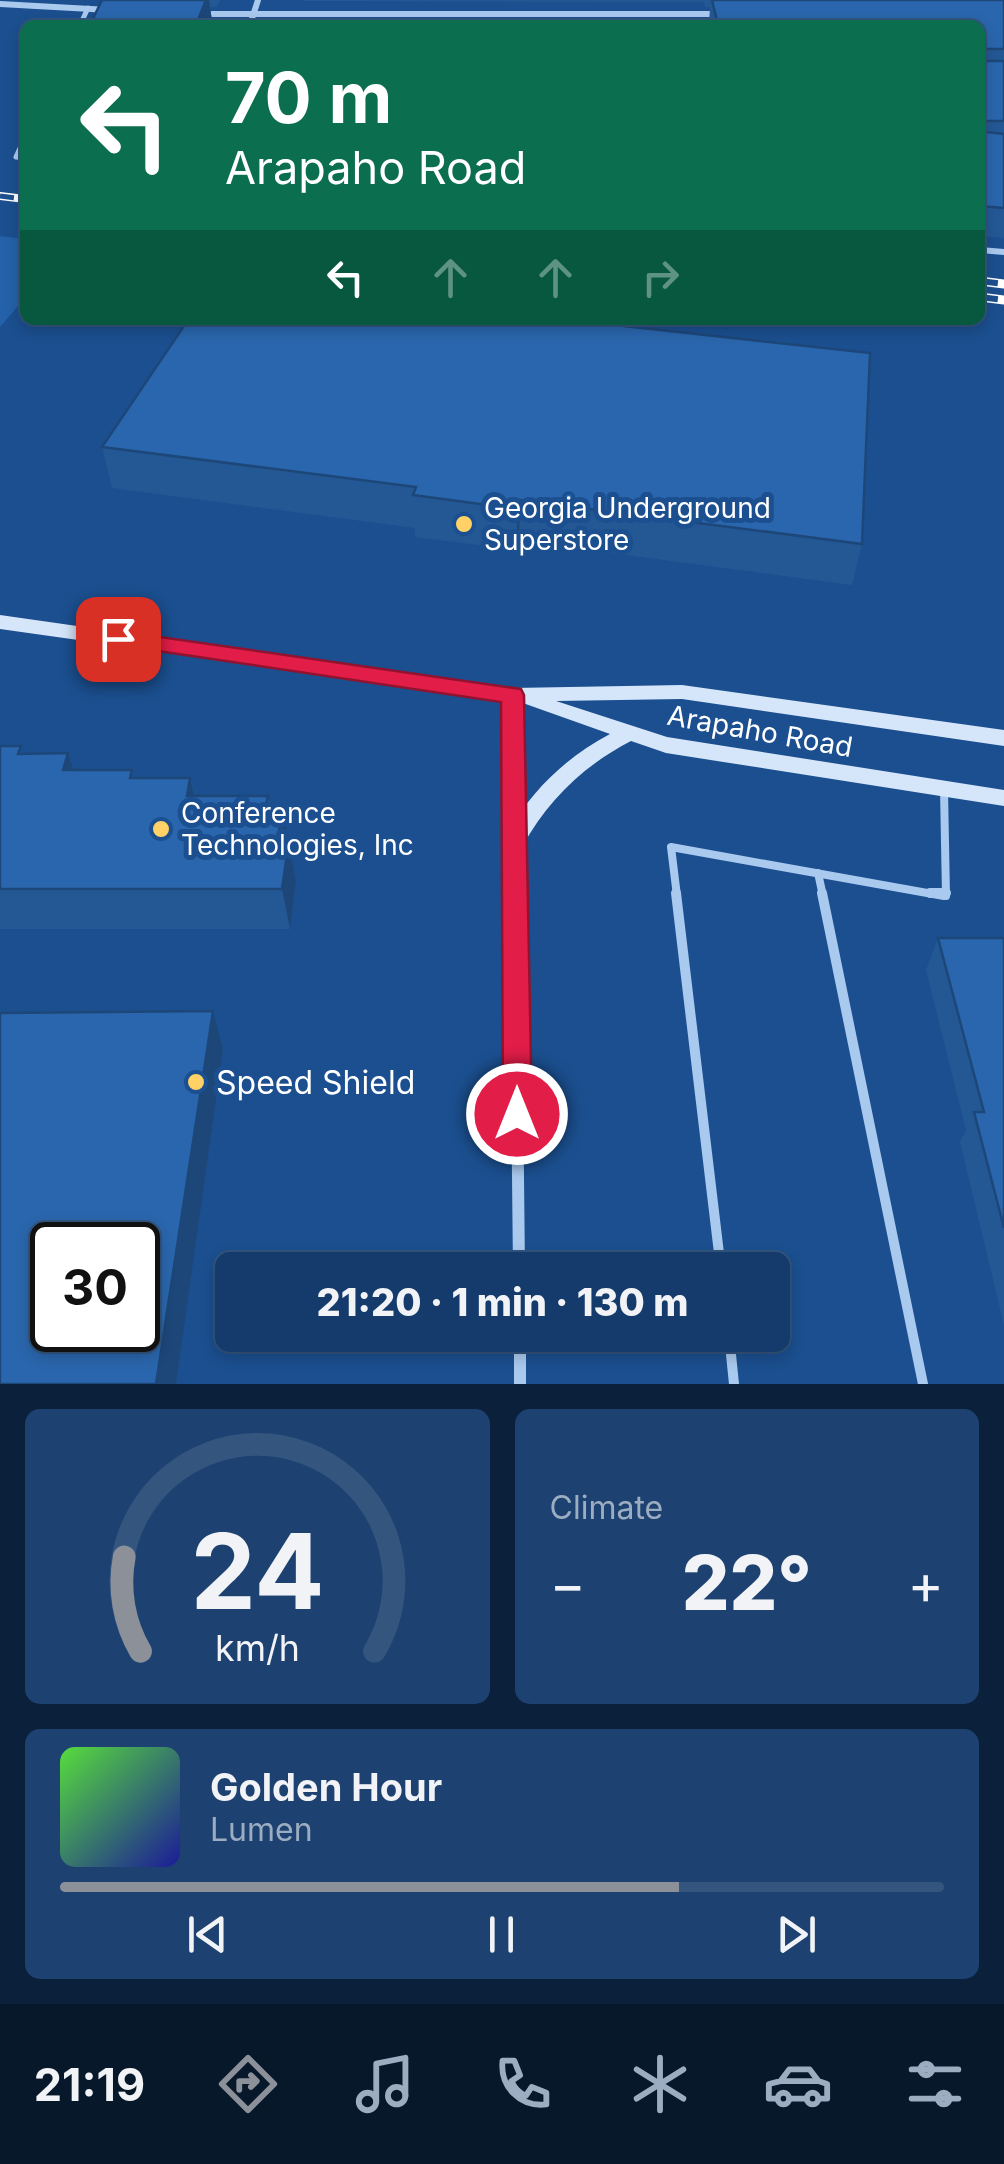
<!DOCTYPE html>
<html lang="en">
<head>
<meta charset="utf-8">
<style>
	body { margin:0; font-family:Inter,sans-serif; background:#1d4271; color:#f1f3f6; height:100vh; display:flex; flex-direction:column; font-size:38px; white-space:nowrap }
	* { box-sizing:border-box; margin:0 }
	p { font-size:32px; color:#9dadc1 }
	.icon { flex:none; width:55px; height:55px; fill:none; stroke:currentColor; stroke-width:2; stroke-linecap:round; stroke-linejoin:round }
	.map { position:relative; height:1384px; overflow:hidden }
	.panel { display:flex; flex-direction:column; gap:25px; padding:25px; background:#0b203b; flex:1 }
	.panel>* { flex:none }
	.hud { position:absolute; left:20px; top:20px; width:965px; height:305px; border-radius:15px; box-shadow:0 5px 15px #0003,0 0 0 2px #33557e; background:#0b6e4f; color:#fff; overflow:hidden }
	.speed { position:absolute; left:30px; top:1222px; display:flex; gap:20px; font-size:50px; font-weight:700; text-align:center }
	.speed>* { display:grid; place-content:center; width:130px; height:130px; border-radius:50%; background:#143b6b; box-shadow:0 5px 15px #0003,0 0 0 2px #33557e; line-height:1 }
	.speed .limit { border:5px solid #111; border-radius:15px; background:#fff; color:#111 }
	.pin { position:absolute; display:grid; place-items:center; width:85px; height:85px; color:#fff; margin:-42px; border-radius:20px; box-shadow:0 5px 15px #0006 }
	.me { position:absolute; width:110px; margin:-55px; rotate:0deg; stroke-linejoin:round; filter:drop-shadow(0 0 8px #0008) }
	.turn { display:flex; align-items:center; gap:35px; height:210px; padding:0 40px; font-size:45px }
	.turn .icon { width:130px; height:130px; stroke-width:2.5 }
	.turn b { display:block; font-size:70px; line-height:85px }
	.lanes { display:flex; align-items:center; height:95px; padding:0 40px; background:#0003; justify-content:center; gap:50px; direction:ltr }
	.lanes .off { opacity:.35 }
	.big { font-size:75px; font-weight:800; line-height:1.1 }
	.panel .tile { flex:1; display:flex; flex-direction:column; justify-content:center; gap:15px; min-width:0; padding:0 35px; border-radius:15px; background:#1d4271 }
	.panel .dial { align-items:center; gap:0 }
	.dial svg { height:260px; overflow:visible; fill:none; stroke:#33557e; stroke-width:7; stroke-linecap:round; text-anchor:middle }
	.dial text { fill:#f1f3f6; stroke:none }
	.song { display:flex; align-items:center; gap:30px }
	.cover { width:120px; height:120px; border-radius:15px; background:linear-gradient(135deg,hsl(110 70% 55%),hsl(240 70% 35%)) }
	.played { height:10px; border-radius:5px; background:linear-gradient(90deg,#8c9099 70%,#33557e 70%) }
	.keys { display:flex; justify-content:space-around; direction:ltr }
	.heat { display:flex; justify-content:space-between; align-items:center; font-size:55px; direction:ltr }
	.panel .tiles { flex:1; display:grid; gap:25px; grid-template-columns:1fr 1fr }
	.tile:last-child { grid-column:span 2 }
	.trip { position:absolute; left:215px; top:1252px; width:575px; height:100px; border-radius:15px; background:#143b6b; box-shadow:0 5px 15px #0003,0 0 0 2px #33557e; font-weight:800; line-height:100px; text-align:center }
	.tab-bar { display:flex; height:160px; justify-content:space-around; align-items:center; background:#08182b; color:#9dadc1 }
	.tab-bar .icon { width:70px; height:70px }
	.tab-bar .active { color:#8c9099 }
	.tab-bar b { font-size:45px; color:#f1f3f6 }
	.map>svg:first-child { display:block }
</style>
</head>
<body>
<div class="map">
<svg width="1004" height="1384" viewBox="0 0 1004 1384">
	<rect width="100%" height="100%" fill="#1b4f8f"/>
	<path fill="#2461a8" d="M0 236 25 239V298L0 327Z"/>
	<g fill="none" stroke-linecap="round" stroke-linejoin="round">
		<path stroke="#a9c9ee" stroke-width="5" d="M80 25 88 8
			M25 137 16 157 25 158"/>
		<path stroke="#a9c9ee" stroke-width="6" d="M980 250 1004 252"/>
		<path stroke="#a9c9ee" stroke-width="8" d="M944 789 946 896
			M818 873 823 896
			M677 896 671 847 944 896"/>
		<path stroke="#a9c9ee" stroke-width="10" d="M676 893 721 1270
			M822 893 923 1384
			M930 893H946
			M729 1335 734 1384"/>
		<path stroke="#a9c9ee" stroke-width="6" d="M0 4 109 10
			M201 14H719
			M250 25 258 0"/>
		<path stroke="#a9c9ee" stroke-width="10" d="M513 695 515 896"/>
		<path stroke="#a9c9ee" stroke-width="12" d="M515 893 519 1270
			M520 1335V1384"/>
		<path fill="#d6e6fa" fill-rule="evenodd" d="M0 615 513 688 682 685 1004 730V746L682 699 556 701 667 737 1004 790V806L666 753 631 741C583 766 548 800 522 847L514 850 506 847 503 841C528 794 563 759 610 734L520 702 0 629Z"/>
		<defs>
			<path id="rail-far1" d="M0 196 25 199"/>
			<path id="rail" d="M980 281 1004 284
				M980 297 1004 300"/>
		</defs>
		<use href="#rail-far1" stroke="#fff" stroke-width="8"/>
		<use href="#rail" stroke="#fff" stroke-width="9"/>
		<use href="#rail-far1" stroke="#1b4f8f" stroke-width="5" stroke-dasharray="14" stroke-linecap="butt"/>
		<use href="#rail" stroke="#1b4f8f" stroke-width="6" stroke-dasharray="18" stroke-linecap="butt"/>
	</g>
	<path fill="#245895" d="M102 0H220L217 7H210L212 21 211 25H90Z
		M303 0H1004V238L980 236V25H709L710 7H705L704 2 303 1Z
		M102 447 862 544 852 585 519 541 517 550 415 537V528L112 488Z
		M0 746 24 754 68 753 74 770 134 778H190L195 796H268L270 805H282L296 881 290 929H0Z
		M938 938H1004V1325L960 1142 966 1130 926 970Z"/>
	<path fill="#1d4779" d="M206 0H209L212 21 211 25H196Z
		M520 500 519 541 517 550V509Z
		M68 753 82 794 63 770Z
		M190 778 200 819 187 796Z
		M282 805 296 881 290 929 282 889 278 840Z
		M213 1011 223 1049 176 1384H156Z"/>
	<path fill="#2a66ad" stroke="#1d4779" stroke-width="2.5" fill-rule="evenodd" d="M102 0H206L196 25H90Z
		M712 0H1004V49H986L980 56 986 61H1004V121H982L981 128 986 132 1004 134V208L980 206V25H718Z
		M188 320H569L870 353 862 544 520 500 517 509 413 495 416 487 102 447Z
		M0 746H21L18 754 68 753 63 770H132L130 778H190L187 796H268L266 805H282L278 840H289L282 889H0Z
		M938 938H1004V1228L974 1112H984Z
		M213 1011 156 1384H0V1013ZM52 1245H138V1330H52Z"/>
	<path fill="#e11d48" stroke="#92132f" stroke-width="2.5" d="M118 631 521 689 524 695 532 1114 528 1124 517 1128 507 1124 503 1114 501 702 111 644 107 639Z"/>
	<g fill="#ffd166" stroke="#1b4f8f" stroke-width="4">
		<circle cx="464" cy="524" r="10"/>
		<circle cx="161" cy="829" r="10"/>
		<circle cx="196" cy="1082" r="10"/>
	</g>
	<g text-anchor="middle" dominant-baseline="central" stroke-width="10" stroke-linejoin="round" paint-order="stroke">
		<g font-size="28" fill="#fff" stroke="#1b4f8f" text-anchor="start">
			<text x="484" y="508">Georgia Underground<tspan x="484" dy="32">Superstore</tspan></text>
			<text x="181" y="813">Conference<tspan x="181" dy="32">Technologies, Inc</tspan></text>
		</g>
		<g font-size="28" fill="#fff" stroke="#1b4f8f">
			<text transform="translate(760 731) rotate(10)">Arapaho Road</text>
		</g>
		<g font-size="32" fill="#fff" stroke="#1b4f8f" text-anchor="start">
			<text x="216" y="1082">Speed Shield</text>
		</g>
	</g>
</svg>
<div class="speed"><div class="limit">30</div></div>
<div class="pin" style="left:118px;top:639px;background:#d93025"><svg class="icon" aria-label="arrive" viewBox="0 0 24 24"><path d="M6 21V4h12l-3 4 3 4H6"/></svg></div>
<svg class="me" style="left:517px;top:1114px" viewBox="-20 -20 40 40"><circle r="17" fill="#e11d48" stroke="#fff" stroke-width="3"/><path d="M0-11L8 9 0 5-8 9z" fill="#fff"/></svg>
<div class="trip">21:20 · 1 min · 130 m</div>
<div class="hud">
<div class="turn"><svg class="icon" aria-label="left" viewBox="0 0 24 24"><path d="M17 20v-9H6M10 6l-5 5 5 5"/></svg><div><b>70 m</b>Arapaho Road</div></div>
<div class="lanes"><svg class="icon" aria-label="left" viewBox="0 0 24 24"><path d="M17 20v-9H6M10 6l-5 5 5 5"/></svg><svg class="icon off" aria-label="ahead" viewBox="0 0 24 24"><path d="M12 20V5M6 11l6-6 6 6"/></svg><svg class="icon off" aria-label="ahead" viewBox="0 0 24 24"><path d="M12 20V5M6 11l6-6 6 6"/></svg><svg class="icon off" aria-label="right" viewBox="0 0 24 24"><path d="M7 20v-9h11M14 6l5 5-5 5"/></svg></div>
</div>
</div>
<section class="panel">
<div class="tiles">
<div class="tile dial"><svg viewBox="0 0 100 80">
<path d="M14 69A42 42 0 1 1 86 69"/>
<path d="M14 69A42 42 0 0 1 9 40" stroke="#8c9099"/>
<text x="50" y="56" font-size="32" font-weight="700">24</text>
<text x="50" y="72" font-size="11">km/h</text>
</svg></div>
<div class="tile"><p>Climate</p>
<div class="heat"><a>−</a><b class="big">22°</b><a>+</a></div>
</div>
<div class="tile">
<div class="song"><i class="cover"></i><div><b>Golden Hour</b><p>Lumen</p></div></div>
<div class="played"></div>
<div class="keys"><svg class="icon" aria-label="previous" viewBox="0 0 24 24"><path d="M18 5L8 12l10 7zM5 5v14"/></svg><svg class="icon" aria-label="pause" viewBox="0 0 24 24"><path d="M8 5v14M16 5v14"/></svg><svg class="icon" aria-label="next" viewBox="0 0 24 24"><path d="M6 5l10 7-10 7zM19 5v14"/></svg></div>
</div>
</div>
</section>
<nav class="tab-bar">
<b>21:19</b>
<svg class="icon active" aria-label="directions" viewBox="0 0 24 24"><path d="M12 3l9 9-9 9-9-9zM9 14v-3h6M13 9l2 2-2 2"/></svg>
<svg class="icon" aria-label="music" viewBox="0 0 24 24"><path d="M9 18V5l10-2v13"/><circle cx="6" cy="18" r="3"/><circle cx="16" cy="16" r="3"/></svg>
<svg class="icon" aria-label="phone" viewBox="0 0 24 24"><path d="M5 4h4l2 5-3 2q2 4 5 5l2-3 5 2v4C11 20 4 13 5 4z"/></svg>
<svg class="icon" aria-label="climate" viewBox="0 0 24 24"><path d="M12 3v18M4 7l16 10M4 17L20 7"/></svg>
<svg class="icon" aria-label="car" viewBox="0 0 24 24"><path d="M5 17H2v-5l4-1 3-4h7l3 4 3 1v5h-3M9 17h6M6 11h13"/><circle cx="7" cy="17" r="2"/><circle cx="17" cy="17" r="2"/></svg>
<svg class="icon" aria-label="filters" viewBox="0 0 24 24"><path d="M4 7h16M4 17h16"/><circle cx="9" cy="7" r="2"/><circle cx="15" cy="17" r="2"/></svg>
</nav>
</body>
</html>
